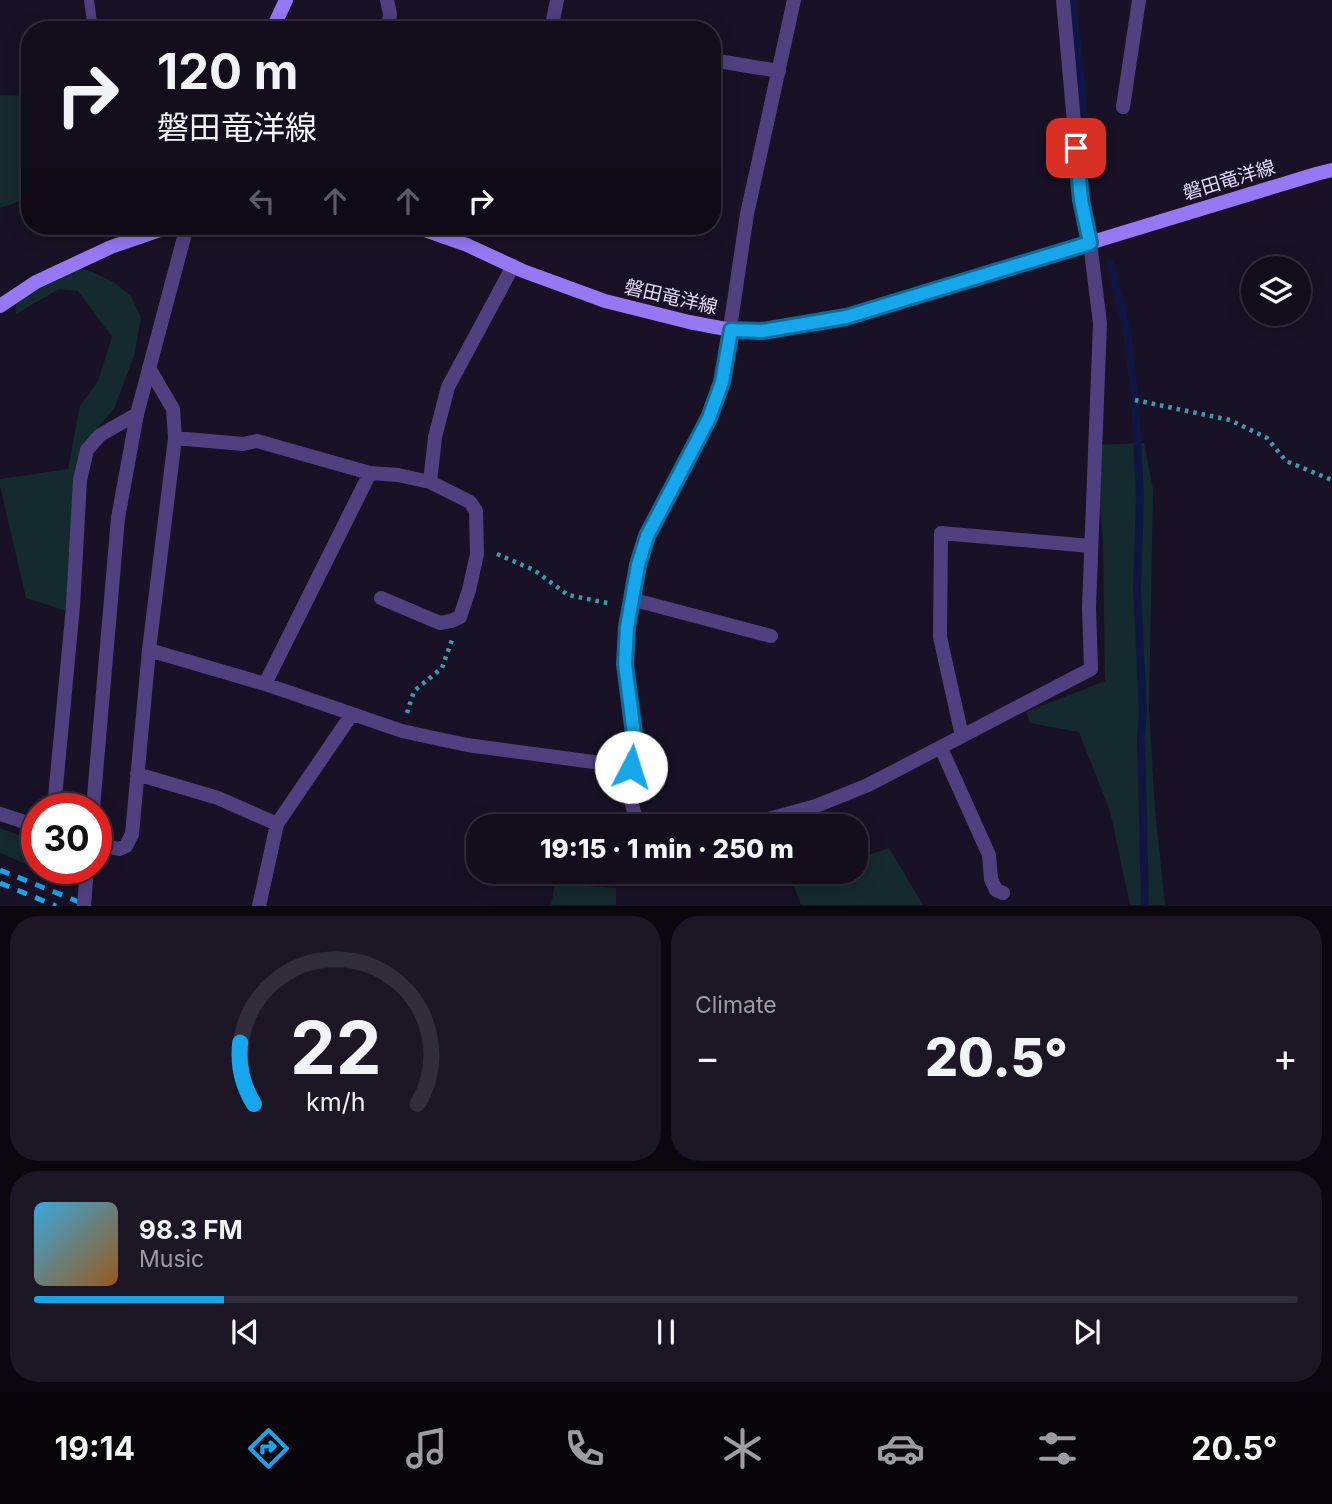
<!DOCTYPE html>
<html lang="en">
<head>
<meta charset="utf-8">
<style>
	body { margin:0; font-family:Inter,"Noto Sans JP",sans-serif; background:#1c1625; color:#f1f3f6; height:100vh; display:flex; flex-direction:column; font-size:26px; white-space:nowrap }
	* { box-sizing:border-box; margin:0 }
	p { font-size:23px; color:#9d9ca3 }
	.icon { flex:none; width:38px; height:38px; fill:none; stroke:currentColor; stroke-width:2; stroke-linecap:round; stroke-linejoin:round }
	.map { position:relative; height:906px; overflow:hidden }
	.side { display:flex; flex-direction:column; gap:10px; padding:10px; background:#0a070f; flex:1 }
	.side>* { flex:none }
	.guide { position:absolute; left:21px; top:21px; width:700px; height:214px; border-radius:28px; box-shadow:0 4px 18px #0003,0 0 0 2px #322d3b; background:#130d1c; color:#f1f3f6; overflow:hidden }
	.controls { position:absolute; left:1241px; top:256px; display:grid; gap:14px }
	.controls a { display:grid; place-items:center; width:70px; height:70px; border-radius:50%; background:#130d1c; box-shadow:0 4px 18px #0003,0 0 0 2px #322d3b; font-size:35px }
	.speed { position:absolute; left:21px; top:793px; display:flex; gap:14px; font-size:35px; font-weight:700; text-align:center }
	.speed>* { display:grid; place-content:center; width:91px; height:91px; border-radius:50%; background:#130d1c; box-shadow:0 4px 18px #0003,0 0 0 2px #322d3b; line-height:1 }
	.speed .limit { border:10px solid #d22; background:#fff; color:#111 }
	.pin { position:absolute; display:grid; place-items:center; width:60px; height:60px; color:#fff; margin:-30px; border-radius:14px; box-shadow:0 4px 10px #0006 }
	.me { position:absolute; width:77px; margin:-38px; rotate:5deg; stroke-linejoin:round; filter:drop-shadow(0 0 5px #0008) }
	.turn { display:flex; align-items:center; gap:24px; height:147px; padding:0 21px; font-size:32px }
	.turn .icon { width:91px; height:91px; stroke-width:2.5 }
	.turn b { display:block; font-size:49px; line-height:60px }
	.lanes { display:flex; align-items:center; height:66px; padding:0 21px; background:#0003; justify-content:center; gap:35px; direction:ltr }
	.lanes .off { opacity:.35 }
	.big { font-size:52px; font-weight:800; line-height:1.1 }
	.side .widget { flex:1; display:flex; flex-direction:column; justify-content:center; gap:10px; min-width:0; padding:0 24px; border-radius:28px; background:#1c1625 }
	.side .dial { align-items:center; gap:0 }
	.dial svg { height:182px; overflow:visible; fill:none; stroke:#322d3b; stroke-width:7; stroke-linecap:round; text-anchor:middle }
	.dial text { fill:#f1f3f6; stroke:none }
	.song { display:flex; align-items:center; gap:21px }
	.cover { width:84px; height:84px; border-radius:10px; background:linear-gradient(135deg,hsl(200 70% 55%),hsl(30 70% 35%)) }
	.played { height:7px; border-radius:4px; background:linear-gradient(90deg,#15a6ec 15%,#322d3b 15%) }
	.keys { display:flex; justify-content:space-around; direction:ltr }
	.heat { display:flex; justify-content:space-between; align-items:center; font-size:38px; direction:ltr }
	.side .tiles { flex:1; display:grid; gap:10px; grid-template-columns:1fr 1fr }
	.widget:last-child { grid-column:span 2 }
	.trip { position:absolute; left:466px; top:814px; width:402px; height:70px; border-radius:28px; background:#130d1c; box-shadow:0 4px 18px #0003,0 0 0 2px #322d3b; font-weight:800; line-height:70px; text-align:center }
	.menu { display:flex; height:112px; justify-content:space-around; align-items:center; background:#08050b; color:#9d9ca3 }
	.menu .icon { width:49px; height:49px }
	.menu .selected { color:#15a6ec }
	.menu b { font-size:32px; color:#f1f3f6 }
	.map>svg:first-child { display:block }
</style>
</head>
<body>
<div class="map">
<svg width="1332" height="906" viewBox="0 0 1332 906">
	<rect width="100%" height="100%" fill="#191125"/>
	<path fill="#152a2f" d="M0 95 30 96V198L0 208Z
		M71 266 92 272 114 282 131 296 141 318 134 356 114 409 88 438 83 467 72 613 26 598 0 486V479L68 469 80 406 98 381 112 337 78 291 59 289 16 314V295Z
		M1144 443 1153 489 1149 709 1155 810 1165 905H1130L1110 811 1079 732 1030 723 1026 712 1105 681 1103 545 1095 445Z
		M0 828 37 842V868H60L63 880 0 853Z
		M889 848 923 905H801L792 881 820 872H856V859Z
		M555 884 616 888V905H551Z"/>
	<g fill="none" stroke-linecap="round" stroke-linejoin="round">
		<path stroke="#0f1641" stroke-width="8" d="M1073 0 1088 153
			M1110 263 1127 332 1135 400 1140 498 1137 588 1143 711 1141 736 1145 906"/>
		<path stroke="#3a9caf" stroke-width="4.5" stroke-dasharray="3.5 5" stroke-linecap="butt" d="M1135 400 1230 420 1267 438 1286 461 1332 480
			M497 554 534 570 568 595 612 604
			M407 713 414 691 442 668 452 640"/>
		<path stroke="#514080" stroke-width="10" d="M89 0 93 30"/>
		<path stroke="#514080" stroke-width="14" d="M387 0 390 14 388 30
			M551 30 557 0
			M712 60 779 71
			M1123 107 1139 0
			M175 438 243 444 257 441 370 473 398 475 430 482 470 502 476 511 477 554 469 590 460 617 451 621 440 623 381 598
			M430 482 435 437 448 387 513 266
			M631 599 771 636
			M149 650 265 684 402 731 467 745 631 767
			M265 684 370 473
			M962 736 940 637 941 533 1091 546
			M941 748 989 855 991 879 996 890 1003 893
			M137 774 218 798 277 824
			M54 808 73 606 80 480 87 450 100 435 137 414
			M0 814 37 826
			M642 826 636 820 628 788 634 734 626 664 627 627 631 599 638 565 647 536 709 418 722 382 747 214 794 0
			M743 826 816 806 868 785 1091 669 1089 607 1100 323 1090 243 1081 200 1063 0
			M96 844 119 849 126 846 132 834 149 650 175 438 173 409 149 368
			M259 906 277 824 352 714"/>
		<path stroke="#514080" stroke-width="14" d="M93 808 118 518 137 414 187 226"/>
		<path stroke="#9778f4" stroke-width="14" d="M272 30 286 0
			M413 226 467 245 523 271 605 301 689 322 731 330 762 331 846 317 1316 174 1332 170
			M0 306 36 282 111 247 172 226"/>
		<path stroke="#15a6ec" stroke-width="5" stroke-dasharray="10 9" stroke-linecap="butt" d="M0 870 89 906
			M0 883 56 906"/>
		<path stroke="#514080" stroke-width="14" d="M84 906 87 868"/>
	</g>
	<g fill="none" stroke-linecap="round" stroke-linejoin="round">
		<defs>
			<path id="route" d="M631 767 634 734 625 664 627 627 638 565 647 536 709 418 722 382 731 330 762 331 846 317 1090 243 1081 200 1076 148"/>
		</defs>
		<use href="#route" stroke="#0e6c99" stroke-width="18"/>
		<use href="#route" stroke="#15a6ec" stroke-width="12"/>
	</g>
	<g text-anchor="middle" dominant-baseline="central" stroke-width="7" stroke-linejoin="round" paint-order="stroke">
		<g font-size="19" fill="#e5d9fc" stroke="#191125">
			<text transform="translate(1229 180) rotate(-17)">磐田竜洋線</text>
			<text transform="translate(671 297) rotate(13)">磐田竜洋線</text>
		</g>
	</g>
</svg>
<div class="controls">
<a><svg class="icon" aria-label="layers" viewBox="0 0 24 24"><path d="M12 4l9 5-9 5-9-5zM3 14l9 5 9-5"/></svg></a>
</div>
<div class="speed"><div class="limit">30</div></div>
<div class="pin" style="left:1076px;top:148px;background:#d93025"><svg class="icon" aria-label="arrive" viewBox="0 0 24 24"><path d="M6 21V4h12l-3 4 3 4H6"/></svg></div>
<svg class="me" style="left:631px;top:767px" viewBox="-20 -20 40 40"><circle r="19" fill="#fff"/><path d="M0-13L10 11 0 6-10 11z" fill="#15a6ec"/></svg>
<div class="trip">19:15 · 1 min · 250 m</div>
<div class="guide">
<div class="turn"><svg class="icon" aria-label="right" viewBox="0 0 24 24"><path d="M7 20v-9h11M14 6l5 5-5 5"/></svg><div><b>120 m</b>磐田竜洋線</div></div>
<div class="lanes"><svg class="icon off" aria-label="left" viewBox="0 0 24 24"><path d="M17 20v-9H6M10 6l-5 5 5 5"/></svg><svg class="icon off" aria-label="ahead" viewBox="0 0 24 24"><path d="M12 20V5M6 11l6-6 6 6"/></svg><svg class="icon off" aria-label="ahead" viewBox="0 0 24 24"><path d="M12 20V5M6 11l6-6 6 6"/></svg><svg class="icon" aria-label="right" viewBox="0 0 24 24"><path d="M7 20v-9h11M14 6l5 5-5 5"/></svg></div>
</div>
</div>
<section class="side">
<div class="tiles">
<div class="widget dial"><svg viewBox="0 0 100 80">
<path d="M14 69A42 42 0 1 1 86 69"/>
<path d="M14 69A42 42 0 0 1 8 42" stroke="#15a6ec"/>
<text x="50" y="56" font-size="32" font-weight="700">22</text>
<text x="50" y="72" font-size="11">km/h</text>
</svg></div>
<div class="widget"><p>Climate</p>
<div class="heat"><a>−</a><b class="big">20.5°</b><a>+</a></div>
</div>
<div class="widget">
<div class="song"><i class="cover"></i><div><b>98.3 FM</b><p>Music</p></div></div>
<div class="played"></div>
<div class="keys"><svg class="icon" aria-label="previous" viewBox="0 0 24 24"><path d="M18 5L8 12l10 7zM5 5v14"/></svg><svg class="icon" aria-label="pause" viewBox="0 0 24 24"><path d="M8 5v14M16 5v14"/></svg><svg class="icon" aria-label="next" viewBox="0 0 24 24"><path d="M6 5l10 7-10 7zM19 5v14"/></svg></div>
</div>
</div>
</section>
<nav class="menu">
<b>19:14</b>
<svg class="icon selected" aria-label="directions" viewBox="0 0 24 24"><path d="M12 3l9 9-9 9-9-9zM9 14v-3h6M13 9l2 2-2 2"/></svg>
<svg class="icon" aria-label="music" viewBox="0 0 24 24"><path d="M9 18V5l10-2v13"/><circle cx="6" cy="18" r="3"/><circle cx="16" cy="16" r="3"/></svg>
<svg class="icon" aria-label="phone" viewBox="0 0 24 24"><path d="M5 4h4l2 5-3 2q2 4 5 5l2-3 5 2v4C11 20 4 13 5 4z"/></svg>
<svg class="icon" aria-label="climate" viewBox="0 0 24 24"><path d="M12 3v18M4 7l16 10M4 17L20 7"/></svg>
<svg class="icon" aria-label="car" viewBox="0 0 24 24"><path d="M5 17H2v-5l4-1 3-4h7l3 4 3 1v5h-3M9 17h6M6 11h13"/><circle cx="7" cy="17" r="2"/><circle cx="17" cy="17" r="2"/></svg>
<svg class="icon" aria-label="filters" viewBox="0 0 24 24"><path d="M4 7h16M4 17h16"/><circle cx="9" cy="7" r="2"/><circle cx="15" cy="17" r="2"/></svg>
<b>20.5°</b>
</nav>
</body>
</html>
